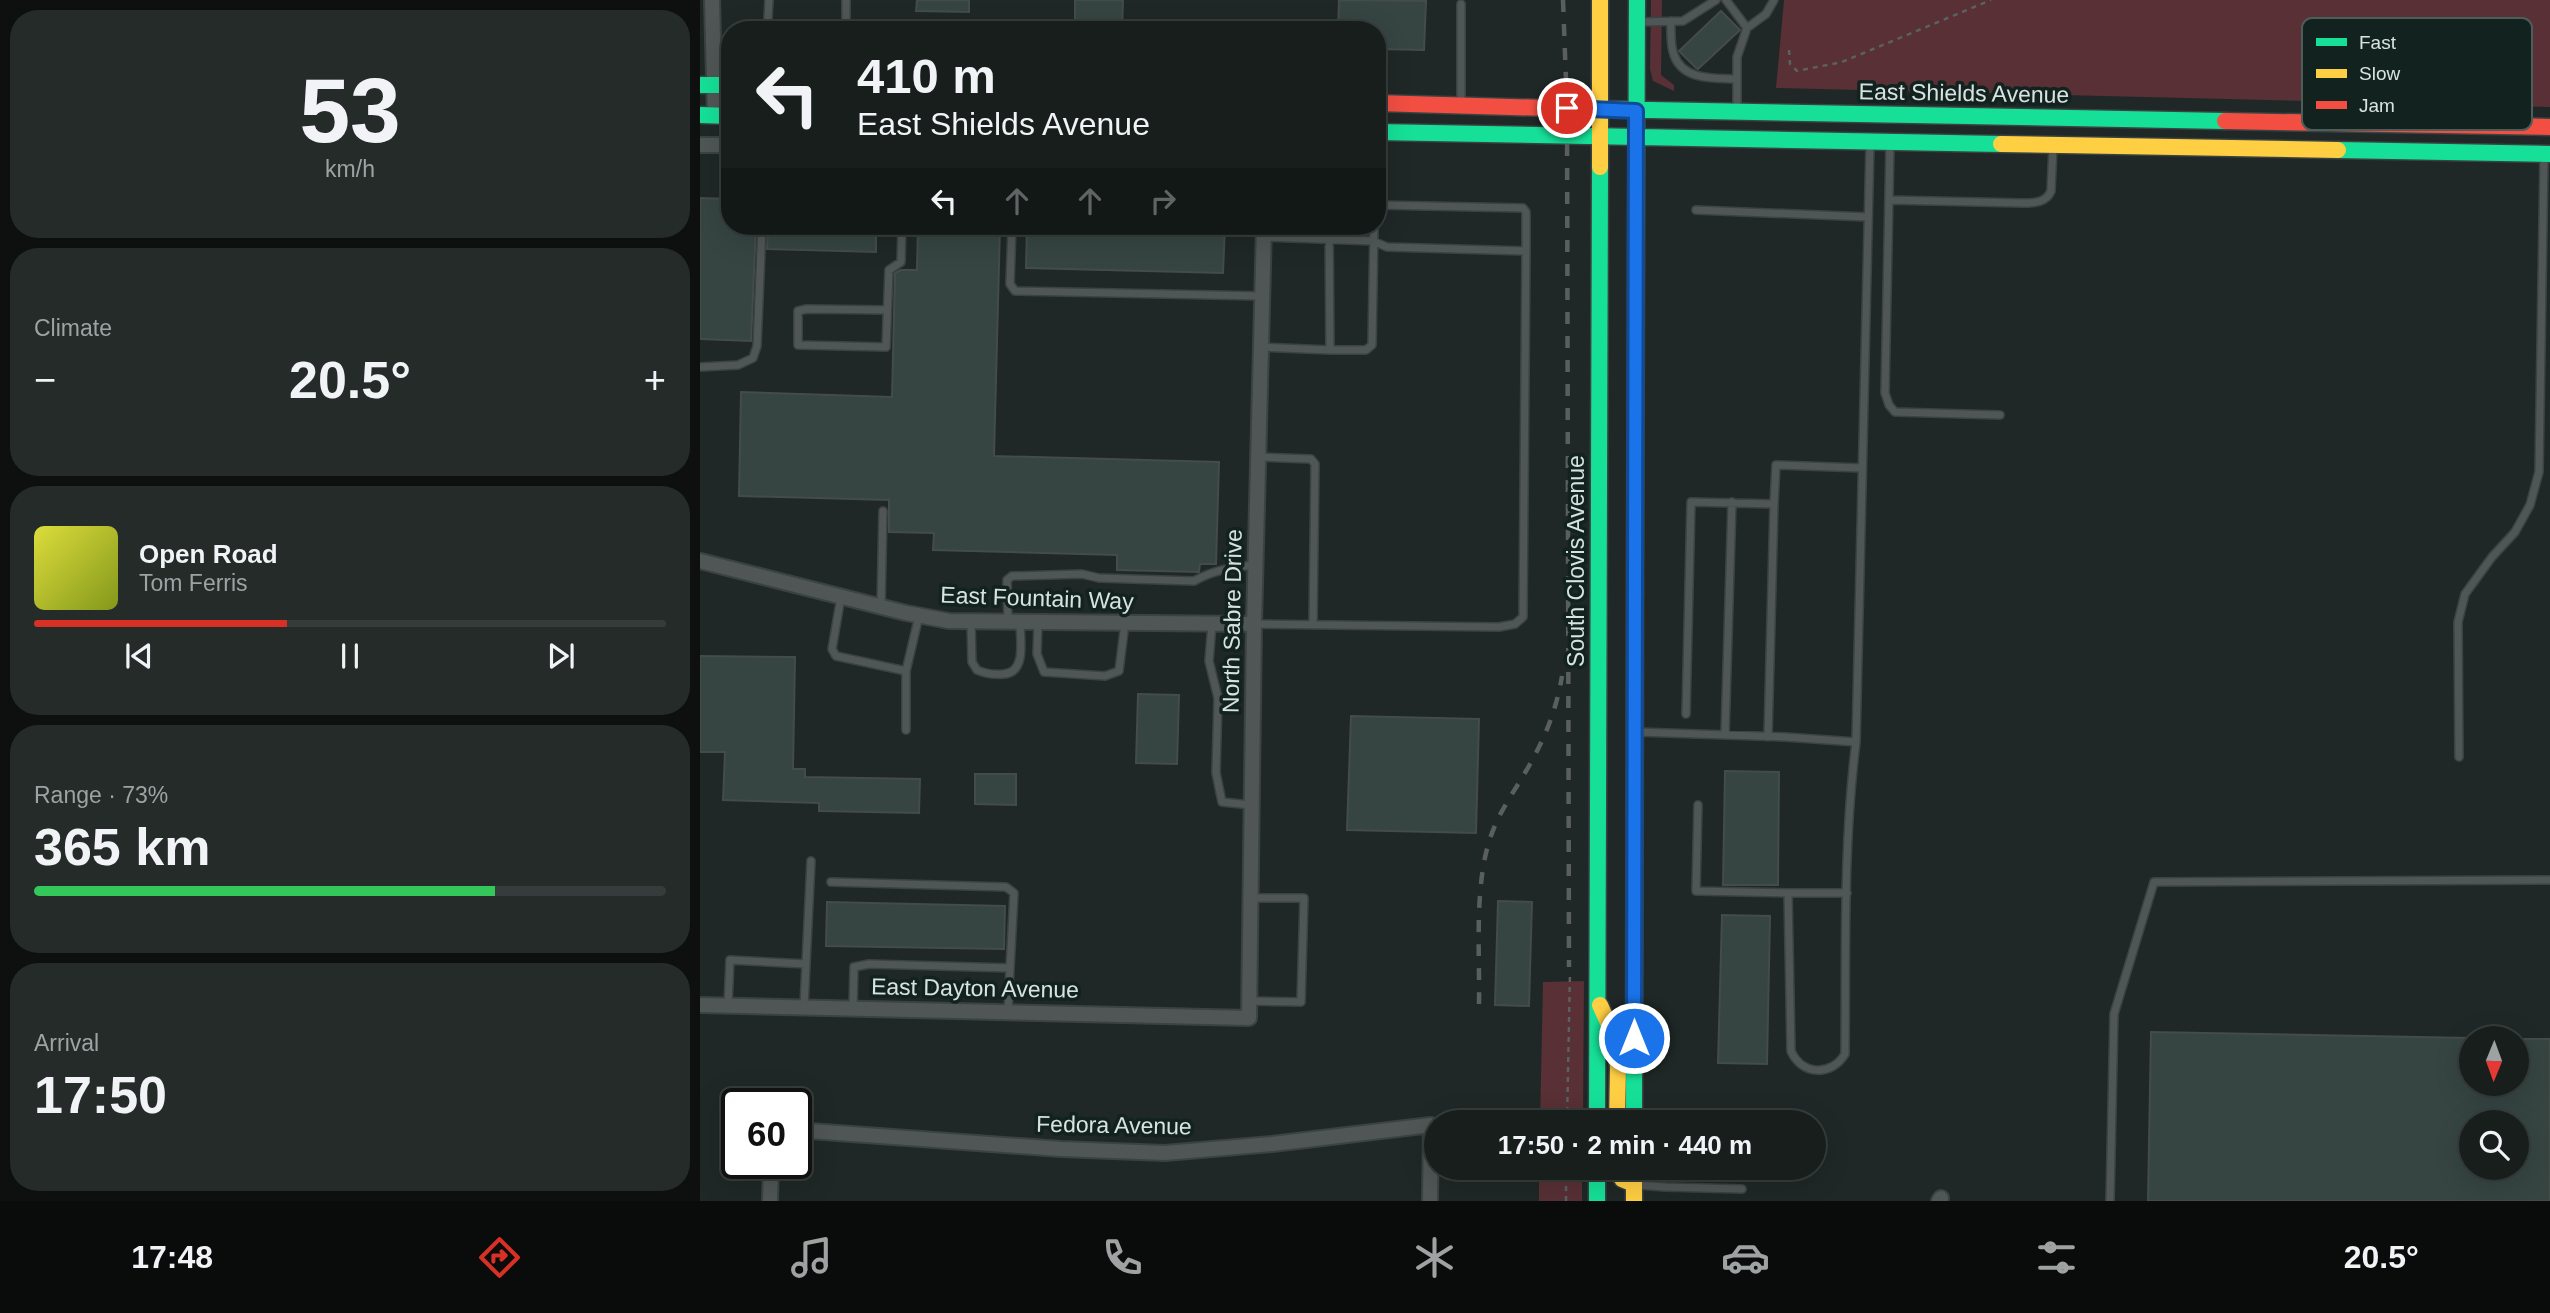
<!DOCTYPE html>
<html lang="en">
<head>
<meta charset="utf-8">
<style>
	body { margin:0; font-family:Arial,sans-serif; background:#242b29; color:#f1f3f6; height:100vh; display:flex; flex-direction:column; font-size:26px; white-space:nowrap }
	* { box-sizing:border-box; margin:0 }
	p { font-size:23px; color:#9ea2a3 }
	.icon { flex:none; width:38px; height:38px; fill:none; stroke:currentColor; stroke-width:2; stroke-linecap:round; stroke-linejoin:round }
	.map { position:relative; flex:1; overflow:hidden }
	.side { display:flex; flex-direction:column; gap:10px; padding:10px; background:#0d100f; width:700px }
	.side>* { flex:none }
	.guide { position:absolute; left:21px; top:21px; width:665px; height:214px; border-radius:28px; box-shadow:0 7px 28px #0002,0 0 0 2px #363c3b; background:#171e1c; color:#f1f3f6; overflow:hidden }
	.needle { width:46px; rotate:181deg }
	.controls { position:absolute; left:1759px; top:1026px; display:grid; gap:14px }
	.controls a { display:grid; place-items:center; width:70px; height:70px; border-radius:50%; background:#171e1c; box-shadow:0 7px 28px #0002,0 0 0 2px #363c3b; font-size:35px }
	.speed { position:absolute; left:21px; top:1088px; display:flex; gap:14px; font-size:35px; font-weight:700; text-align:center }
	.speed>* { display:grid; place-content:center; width:91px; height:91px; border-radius:50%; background:#171e1c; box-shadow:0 7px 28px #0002,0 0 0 2px #363c3b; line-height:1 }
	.speed .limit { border:4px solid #111; border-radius:10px; background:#fff; color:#111 }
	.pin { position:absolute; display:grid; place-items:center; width:60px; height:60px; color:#fff; margin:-30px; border:4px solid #fff; border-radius:50%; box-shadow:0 2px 7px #0007 }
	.me { position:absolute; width:77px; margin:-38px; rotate:0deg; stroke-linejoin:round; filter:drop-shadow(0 0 5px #0008) }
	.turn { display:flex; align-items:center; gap:24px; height:147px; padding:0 21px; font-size:32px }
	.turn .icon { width:91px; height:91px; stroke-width:2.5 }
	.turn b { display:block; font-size:49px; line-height:60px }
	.lanes { display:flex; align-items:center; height:66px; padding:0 21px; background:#0003; justify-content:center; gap:35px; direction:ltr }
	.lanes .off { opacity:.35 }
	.big { font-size:52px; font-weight:700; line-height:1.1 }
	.side .card { flex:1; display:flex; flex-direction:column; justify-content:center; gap:10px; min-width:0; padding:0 24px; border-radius:28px; background:#242b29 }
	.side .dial { align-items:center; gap:0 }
	.dial b { font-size:91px; line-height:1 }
	.song { display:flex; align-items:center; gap:21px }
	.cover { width:84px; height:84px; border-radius:10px; background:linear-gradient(135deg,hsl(60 70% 55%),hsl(70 70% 35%)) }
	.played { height:7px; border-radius:4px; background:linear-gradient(90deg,#d93025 40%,#363c3b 40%) }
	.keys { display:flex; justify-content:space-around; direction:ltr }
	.heat { display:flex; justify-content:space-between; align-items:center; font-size:38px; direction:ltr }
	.charge { height:10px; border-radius:5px; background:linear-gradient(90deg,#34c759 73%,#363c3b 0) }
	.trip { position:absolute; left:724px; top:1110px; width:402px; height:70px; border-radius:35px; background:#171e1c; box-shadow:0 7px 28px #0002,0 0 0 2px #363c3b; font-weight:700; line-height:70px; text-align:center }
	.tab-bar { display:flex; height:112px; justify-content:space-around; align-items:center; background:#090c0b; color:#9ea2a3 }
	.tab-bar .icon { width:49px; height:49px }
	.tab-bar .active { color:#d93025 }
	.tab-bar b { font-size:32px; color:#f1f3f6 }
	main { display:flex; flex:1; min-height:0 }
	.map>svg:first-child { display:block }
</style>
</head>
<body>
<main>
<section class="side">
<div class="card dial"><b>53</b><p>km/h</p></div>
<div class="card"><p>Climate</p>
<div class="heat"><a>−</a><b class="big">20.5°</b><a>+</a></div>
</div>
<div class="card">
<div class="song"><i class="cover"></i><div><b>Open Road</b><p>Tom Ferris</p></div></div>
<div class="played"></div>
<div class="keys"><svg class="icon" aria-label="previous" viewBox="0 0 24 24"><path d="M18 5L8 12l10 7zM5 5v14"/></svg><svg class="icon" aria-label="pause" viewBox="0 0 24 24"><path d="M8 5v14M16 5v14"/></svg><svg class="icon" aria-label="next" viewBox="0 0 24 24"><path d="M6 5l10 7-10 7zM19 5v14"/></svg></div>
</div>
<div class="card"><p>Range · 73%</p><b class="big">365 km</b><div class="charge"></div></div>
<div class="card"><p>Arrival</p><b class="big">17:50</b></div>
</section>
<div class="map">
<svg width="1850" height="1201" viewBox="0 0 1850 1201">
	<rect width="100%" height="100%" fill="#1f2826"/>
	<path fill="#583036" d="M951 0H962L961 75 974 85V91L953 81 950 69Z
		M1084 0H1850V107L1076 88Z
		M884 981 883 1122H840L843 982Z
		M839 1167H882V1201H839Z"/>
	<path fill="#364542" stroke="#444c4a" stroke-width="2" fill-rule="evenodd" d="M217 0H269V12L216 11Z
		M375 0H423L422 30 375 29Z
		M639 0 726 1 724 50 677 49V30H638Z
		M1021 11 1040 30 998 69 996 68 979 51Z
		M0 198 30 199V226H56L51 341 0 339Z
		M176 226V252L67 249 68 227Z
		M218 226H300L294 456 519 462 516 564H500L499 572 417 570V555L233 550 234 533 189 532V500L39 496 41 392 192 397 195 273 201 270H217Z
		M327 226H525L523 273 326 268Z
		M0 656 95 657 93 769H105V777L220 779 219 813 119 811V803L23 800 25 752H0Z
		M438 694 479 695 477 764 436 763Z
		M651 716 779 719 776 833 647 830Z
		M1025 771 1079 772 1078 885H1023Z
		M275 774H316V805L275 804Z
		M798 901 832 902 829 1006 795 1005Z
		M127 902 305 906 304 949 126 946Z
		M1022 915 1070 916 1067 1064 1018 1063Z
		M1451 1032 1771 1038V1083H1816V1039H1850V1201H1448ZM1771 1122H1816V1167H1771Z"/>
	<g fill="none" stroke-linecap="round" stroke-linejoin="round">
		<defs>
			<path id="lane" d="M1026 0 1047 28 1037 57V112
				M761 4V105
				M68 18 69 0
				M971 21C971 31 970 45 974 55 983 81 1015 78 1037 79
				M941 22 983 21 1016 0
				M146 24V0
				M1047 28 1066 14 1074 0
				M1190 145 1185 393 1189 405 1195 412 1300 415
				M1189 200 1322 203C1334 203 1346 203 1351 191L1353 146
				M677 207 678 205 823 208 826 212V251
				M996 210 1168 217
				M312 226 310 284 315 291 562 296
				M629 226 630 350H666L672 345 674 226
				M187 310 107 309 98 311V345L186 347 189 270 201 262 202 226
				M561 347 630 350
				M0 367 38 365 53 358 57 346 62 226
				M558 457 611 459 615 464 613 624
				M141 597 132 649 136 656 206 671
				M181 606 183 511
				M271 622 272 662 277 670C286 674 294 675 304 674 327 672 320 639 320 622
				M308 622 307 580 312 576 382 574 399 578 494 581C514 570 533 567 555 565
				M338 622 337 654 344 672 405 676 419 671 425 623
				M512 624 509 661 518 698 516 773 522 802 551 805
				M554 624 799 627 815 624 823 617 826 251 687 247 673 241 564 237
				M986 714 991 502 1074 504 1076 465 1162 468
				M206 730V671L219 616
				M937 732 1085 737 1156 742
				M1025 735 1032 502
				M1068 737 1074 504
				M1759 757 1758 622 1765 594 1792 557 1815 532 1830 505 1839 472 1844 158
				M998 805 996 891 1088 893 1091 1051C1102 1076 1132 1076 1145 1054 1146 950 1143 845 1156 742L1170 145
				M131 882 306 887 314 893 310 968 169 964 154 967 153 1008
				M1088 893H1147
				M106 964 111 861
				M549 1001 601 1002 604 898H551
				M28 1005 30 960 106 964 104 1007
				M308 1012 310 968
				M938 1185 965 1187 1042 1189
				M1410 1201 1414 1014 1454 882 1850 880"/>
			<path id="street" d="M12 0 15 116
				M0 145H30
				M0 561 206 613 249 621 554 624
				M0 1005 549 1018 554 624 564 226
				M96 1130 361 1149 465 1153 572 1144 731 1125 730 1201
				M70 1201 71 1164
				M1239 1201 1241 1198"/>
			<path id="fast" d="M0 85H30
				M846 108 1525 121
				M0 115 30 116
				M677 132 1301 144
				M1638 150 1850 154
				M936 264 937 0
				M897 1122 900 167
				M934 1122 935 593
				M897 1167V1201"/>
			<path id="slow" d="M1301 144 1638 150
				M900 167V0
				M935 593 936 264
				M900 1005 915 1038 918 1067 917 1122
				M917 1167 922 1179 934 1184
				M934 1167V1201"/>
			<path id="jam" d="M677 103 846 108
				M1525 121 1850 127"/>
		</defs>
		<use href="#lane" stroke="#3a4341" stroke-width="10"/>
		<use href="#street" stroke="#3a4341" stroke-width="18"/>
		<use href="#fast" stroke="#3a4341" stroke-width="19"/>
		<use href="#slow" stroke="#3a4341" stroke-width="19"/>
		<use href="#jam" stroke="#3a4341" stroke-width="19"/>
		<path stroke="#5a6160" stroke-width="2.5" stroke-dasharray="5 5" stroke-linecap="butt" d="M1089 50 1090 64 1097 71 1142 62 1291 0
			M867 1122 870 972
			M866 1201V1167"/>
		<use href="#lane" stroke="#505655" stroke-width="7"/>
		<use href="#street" stroke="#505655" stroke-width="14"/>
		<use href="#fast" stroke="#16e098" stroke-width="16"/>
		<use href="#slow" stroke="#ffcf43" stroke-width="16"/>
		<use href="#jam" stroke="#f24e42" stroke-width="16"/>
		<path stroke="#5a5f5e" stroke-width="4.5" stroke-dasharray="12 12" stroke-linecap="butt" d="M863 0 867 108 869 967
			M779 1004C780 951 773 877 794 828 801 810 813 793 823 776 842 745 856 713 862 676"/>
	</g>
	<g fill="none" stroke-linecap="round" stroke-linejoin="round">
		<defs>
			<path id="route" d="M867 108 936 111 934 1038"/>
		</defs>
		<use href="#route" stroke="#114b97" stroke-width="18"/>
		<use href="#route" stroke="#1a73e8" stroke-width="12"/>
	</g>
	<g text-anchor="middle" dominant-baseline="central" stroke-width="7" stroke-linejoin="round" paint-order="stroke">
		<g font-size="23" fill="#d8e3e1" stroke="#12231f">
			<text transform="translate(1264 93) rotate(1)">East Shields Avenue</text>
			<text transform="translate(876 561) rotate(-90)">South Clovis Avenue</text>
			<text transform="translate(337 598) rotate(2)">East Fountain Way</text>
			<text transform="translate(532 621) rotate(-89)">North Sabre Drive</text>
			<text transform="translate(275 988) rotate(1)">East Dayton Avenue</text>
			<text transform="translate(414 1125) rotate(1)">Fedora Avenue</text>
		</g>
	</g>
	<rect x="1602" y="18" width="230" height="112" rx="10" fill="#12231f" stroke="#4d5d59" stroke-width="2"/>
	<rect x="1616" y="38" width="31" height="8" fill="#16e098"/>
	<rect x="1616" y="69" width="31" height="9" fill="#ffcf43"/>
	<rect x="1616" y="101" width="31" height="8" fill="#f24e42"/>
	<g font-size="19" fill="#d8e3e1">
		<text x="1659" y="49">Fast</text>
		<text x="1659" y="80">Slow</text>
		<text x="1659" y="112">Jam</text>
	</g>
</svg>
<div class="controls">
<a><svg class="needle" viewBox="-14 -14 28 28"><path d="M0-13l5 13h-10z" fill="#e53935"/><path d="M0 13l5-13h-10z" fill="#9ea2a3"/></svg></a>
<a><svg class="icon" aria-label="search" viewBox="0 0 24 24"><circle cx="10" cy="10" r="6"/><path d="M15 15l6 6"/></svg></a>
</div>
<div class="speed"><div class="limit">60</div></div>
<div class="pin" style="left:867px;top:108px;background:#d93025"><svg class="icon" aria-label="arrive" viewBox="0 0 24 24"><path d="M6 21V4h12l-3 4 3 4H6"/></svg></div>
<svg class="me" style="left:934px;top:1038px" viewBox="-20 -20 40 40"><circle r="17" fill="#1a73e8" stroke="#fff" stroke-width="3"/><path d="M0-11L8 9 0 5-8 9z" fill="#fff"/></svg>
<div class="trip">17:50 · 2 min · 440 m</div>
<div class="guide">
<div class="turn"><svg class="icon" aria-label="left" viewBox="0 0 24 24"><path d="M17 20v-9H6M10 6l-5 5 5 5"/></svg><div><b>410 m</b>East Shields Avenue</div></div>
<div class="lanes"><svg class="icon" aria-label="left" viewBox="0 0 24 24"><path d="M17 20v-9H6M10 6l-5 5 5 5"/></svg><svg class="icon off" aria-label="ahead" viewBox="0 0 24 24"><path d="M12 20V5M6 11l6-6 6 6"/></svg><svg class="icon off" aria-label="ahead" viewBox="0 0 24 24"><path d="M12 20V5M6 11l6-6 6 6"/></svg><svg class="icon off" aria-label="right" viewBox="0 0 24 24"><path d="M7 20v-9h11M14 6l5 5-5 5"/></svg></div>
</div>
</div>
</main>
<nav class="tab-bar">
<b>17:48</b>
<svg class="icon active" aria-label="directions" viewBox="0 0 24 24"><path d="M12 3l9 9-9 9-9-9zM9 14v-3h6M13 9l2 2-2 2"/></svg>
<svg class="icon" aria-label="music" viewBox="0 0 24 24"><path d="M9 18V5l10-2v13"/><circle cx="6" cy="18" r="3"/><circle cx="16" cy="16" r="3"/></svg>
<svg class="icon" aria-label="phone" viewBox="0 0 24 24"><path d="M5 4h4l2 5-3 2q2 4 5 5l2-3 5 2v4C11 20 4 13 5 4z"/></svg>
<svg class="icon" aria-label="climate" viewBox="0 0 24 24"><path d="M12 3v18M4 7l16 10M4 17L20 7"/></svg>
<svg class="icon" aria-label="car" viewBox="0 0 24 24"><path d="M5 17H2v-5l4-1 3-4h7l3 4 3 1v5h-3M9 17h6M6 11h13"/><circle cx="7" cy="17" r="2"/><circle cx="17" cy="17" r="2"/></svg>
<svg class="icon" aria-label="filters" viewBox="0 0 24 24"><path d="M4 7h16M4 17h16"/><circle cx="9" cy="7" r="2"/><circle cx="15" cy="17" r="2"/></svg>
<b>20.5°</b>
</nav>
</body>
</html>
